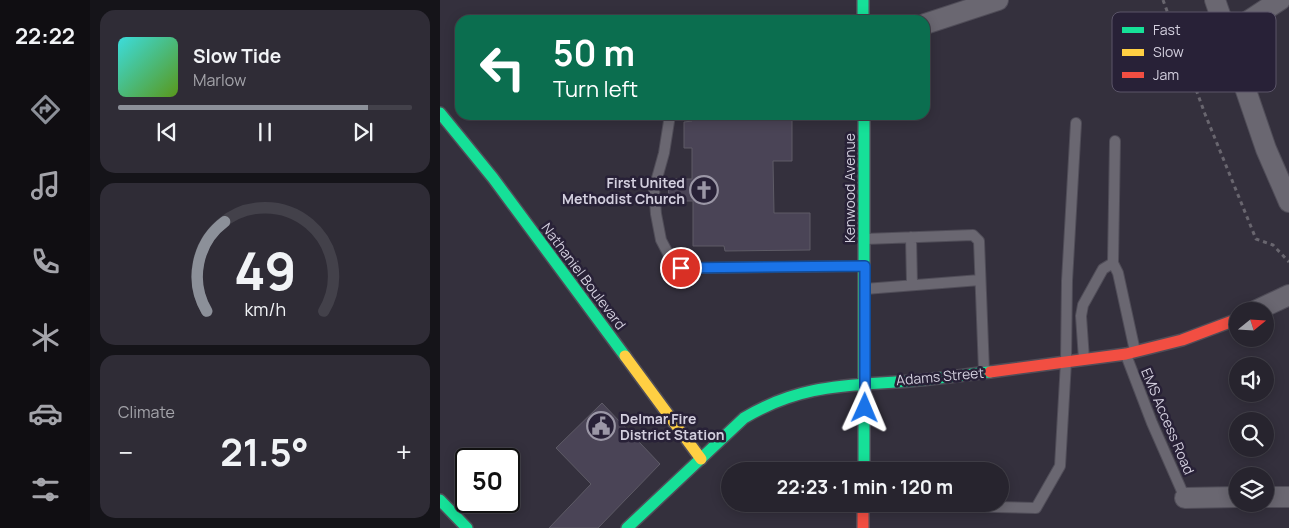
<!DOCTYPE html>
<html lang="en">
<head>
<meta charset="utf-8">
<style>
	body { margin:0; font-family:Manrope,sans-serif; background:#2f2c36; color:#f1f3f6; height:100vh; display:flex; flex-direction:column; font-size:19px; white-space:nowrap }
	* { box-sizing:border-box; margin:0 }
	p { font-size:16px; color:#a4a4aa }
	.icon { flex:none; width:28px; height:28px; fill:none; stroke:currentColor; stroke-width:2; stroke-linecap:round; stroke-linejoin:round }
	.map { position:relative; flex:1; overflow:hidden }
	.side { display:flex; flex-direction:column; gap:10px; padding:10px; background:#151419; width:350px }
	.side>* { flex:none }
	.guide { position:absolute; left:15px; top:15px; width:475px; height:105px; border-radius:15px; box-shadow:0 2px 12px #0003,0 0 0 1px #43414a; background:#0b6e4f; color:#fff; overflow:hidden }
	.needle { width:32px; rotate:72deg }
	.tools { position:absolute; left:789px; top:302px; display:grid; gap:10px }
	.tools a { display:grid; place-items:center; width:45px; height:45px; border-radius:50%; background:#27242e; box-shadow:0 2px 12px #0003,0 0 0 1px #43414a; font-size:25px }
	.speed { position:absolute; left:15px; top:448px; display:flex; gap:10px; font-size:25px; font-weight:700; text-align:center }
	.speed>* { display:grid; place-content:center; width:65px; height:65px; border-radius:50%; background:#27242e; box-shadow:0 2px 12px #0003,0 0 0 1px #43414a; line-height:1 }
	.speed .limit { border:2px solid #111; border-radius:8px; background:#fff; color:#111 }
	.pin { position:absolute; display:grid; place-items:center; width:42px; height:42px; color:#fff; margin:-21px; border:2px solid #fff; border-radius:50%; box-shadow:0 1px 5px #0007 }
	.me { position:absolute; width:55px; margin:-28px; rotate:1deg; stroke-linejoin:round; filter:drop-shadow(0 0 4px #0008) }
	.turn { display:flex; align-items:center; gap:18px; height:105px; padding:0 15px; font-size:22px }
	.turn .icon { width:65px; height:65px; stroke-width:2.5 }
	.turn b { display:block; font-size:35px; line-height:42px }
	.big { font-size:38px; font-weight:700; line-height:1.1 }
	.side .card { flex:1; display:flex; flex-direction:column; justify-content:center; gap:8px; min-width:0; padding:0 18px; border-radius:15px; background:#2f2c36 }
	.side .dial { align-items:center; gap:0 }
	.dial svg { height:130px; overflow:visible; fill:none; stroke:#43414a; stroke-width:7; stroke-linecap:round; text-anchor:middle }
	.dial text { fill:#f1f3f6; stroke:none }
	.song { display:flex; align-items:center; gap:15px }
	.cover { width:60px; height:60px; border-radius:8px; background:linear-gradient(135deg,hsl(180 70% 55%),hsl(90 70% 35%)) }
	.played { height:5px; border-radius:2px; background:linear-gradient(90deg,#8c9099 85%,#43414a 85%) }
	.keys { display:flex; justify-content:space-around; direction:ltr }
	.heat { display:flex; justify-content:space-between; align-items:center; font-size:28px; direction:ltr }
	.trip { position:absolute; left:281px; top:462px; width:288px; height:50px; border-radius:25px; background:#27242e; box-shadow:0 2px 12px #0003,0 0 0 1px #43414a; font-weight:700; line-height:50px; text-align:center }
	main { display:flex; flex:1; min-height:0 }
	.menu { display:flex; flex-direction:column; width:90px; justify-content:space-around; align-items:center; background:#100e12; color:#a4a4aa }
	.menu .icon { width:35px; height:35px }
	.menu .selected { color:#8c9099 }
	.menu b { font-size:22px; color:#f1f3f6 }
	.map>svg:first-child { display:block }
</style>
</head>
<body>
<main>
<nav class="menu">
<b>22:22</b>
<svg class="icon selected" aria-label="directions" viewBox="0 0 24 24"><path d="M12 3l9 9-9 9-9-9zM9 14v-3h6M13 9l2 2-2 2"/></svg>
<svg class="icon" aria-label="music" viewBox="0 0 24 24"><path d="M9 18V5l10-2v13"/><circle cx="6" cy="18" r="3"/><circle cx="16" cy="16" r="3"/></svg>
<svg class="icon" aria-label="phone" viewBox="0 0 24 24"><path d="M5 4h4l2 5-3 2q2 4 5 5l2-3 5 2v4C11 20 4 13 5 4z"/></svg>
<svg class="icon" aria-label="climate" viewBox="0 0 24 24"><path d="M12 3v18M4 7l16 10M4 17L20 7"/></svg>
<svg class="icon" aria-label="car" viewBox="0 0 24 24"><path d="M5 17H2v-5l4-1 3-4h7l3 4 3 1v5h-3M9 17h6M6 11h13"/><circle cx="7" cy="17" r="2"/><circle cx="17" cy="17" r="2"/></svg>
<svg class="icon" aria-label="filters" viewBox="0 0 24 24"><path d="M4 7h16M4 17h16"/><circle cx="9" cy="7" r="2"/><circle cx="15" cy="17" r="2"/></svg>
</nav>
<section class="side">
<div class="card">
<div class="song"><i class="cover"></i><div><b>Slow Tide</b><p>Marlow</p></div></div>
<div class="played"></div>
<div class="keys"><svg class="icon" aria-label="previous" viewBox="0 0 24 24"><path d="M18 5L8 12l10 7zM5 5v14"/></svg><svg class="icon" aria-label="pause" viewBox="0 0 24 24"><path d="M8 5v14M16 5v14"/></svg><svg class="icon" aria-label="next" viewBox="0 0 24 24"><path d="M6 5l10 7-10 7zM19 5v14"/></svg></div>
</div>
<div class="card dial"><svg viewBox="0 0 100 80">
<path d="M14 69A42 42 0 1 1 86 69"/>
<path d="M14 69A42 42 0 0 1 25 14" stroke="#8c9099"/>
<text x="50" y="56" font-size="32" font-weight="700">49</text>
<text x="50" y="72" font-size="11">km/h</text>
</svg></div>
<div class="card"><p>Climate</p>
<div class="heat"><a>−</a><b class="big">21.5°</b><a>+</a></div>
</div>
</section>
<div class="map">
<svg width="849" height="528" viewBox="0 0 849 528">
	<rect width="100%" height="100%" fill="#34303d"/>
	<path fill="#4a4456" stroke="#5e5b66" d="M274 115H289V119L352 118V161H333L334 213H370V250L285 251 284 246H253V201H229L228 179H252V148H244V122L252 121 251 118H274Z
		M162 403 220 464 158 528H109L151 484 116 448Z"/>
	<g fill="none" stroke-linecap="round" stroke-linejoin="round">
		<defs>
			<path id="lane" d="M230 115 224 153 214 189 216 214 221 240 232 261 241 268H256L424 266
				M471 237 472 284
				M425 239 533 235 539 241 544 371
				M673 263 675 141
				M425 289 540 280
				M686 355 712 423 745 498
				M644 359 641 316 643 305 663 269 673 263 678 273 695 351
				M424 504 596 508 620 466 626 362 627 281 636 123"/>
			<path id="street" d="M775 0 826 149 849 202
				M485 24 558 0
				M787 35 840 0
				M815 311 849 295
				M825 497H849
				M745 498 798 497"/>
			<path id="fast" d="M423 0V20
				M0 113 53 178 185 356
				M424 115V471
				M0 500 27 528
				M187 528 304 418C361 384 406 386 470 381 497 379 523 375 550 372"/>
			<path id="slow" d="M185 356 261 459"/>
			<path id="jam" d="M550 372 686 354 742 340 798 319
				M423 504V528"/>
		</defs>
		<use href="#lane" stroke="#504d58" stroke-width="12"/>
		<use href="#street" stroke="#504d58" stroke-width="22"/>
		<use href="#fast" stroke="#504d58" stroke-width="14"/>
		<use href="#slow" stroke="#504d58" stroke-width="14"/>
		<use href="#jam" stroke="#504d58" stroke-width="14"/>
		<path stroke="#69666f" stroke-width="3" stroke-dasharray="4 4" stroke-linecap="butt" d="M723 0 765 114 816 239 833 245 849 262"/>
		<use href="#lane" stroke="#6a6771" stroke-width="10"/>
		<use href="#street" stroke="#6a6771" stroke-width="20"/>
		<use href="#fast" stroke="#16e098" stroke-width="11"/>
		<use href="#slow" stroke="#ffcf43" stroke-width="11"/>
		<use href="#jam" stroke="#f24e42" stroke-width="11"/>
	</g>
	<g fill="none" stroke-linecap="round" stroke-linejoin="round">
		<defs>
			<path id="route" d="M241 268 425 266V408"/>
		</defs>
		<use href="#route" stroke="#114b97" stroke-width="12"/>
		<use href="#route" stroke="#1a73e8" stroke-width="9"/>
	</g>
	<defs>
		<symbol id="church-ring" viewBox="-11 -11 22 22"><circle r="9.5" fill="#282137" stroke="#9b97a6" stroke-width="1.5"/><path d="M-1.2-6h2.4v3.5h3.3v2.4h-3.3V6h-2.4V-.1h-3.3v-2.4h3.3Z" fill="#9b97a6"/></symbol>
		<symbol id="civic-ring" viewBox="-11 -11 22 22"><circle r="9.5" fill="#282137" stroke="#9b97a6" stroke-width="1.5"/><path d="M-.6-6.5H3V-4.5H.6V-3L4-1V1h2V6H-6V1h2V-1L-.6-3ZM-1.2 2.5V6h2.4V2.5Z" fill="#9b97a6"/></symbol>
	</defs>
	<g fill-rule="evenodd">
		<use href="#church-ring" x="248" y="174" width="32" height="32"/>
		<use href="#civic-ring" x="145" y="410" width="32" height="32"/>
	</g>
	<g text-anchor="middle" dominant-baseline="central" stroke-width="5" stroke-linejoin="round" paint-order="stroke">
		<g font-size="14" font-weight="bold" fill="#d3cfde" stroke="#282137" text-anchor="end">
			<text x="245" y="182">First United<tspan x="245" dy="16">Methodist Church</tspan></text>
			<text x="180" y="418" text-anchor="start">Delmar Fire<tspan x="180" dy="16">District Station</tspan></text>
		</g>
		<g font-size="14" fill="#d3cfde" stroke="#282137">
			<text transform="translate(409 188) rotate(-90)">Kenwood Avenue</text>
			<text transform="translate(144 276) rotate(53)">Nathaniel Boulevard</text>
			<text transform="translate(500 376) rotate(-5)">Adams Street</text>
			<text transform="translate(728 421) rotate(67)">EMS Access Road</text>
		</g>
	</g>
	<rect x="672" y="12" width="164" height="80" rx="8" fill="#282137" stroke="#5b5569" stroke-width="1"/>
	<rect x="682" y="27" width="22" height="6" fill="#16e098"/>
	<rect x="682" y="49" width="22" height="7" fill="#ffcf43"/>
	<rect x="682" y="72" width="22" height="6" fill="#f24e42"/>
	<g font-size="14" fill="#d3cfde">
		<text x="713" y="35">Fast</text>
		<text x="713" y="57">Slow</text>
		<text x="713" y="80">Jam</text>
	</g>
</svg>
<div class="tools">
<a><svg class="needle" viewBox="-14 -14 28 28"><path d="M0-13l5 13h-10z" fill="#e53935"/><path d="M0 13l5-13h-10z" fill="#a4a4aa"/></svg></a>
<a><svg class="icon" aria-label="sound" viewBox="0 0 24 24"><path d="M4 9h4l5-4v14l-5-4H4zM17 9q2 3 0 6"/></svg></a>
<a><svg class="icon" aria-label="search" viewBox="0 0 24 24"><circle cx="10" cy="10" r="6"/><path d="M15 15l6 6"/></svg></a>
<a><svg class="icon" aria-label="layers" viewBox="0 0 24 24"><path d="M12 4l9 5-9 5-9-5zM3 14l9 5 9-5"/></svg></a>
</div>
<div class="speed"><div class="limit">50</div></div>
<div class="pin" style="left:241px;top:268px;background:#d93025"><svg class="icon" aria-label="arrive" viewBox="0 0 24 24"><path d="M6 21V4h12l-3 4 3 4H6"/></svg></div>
<svg class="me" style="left:425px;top:408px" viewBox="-20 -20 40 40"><path d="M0-17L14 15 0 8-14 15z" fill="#1a73e8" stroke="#fff" stroke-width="4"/></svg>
<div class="trip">22:23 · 1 min · 120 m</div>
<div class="guide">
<div class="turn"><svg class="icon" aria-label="left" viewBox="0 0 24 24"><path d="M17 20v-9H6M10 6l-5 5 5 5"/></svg><div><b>50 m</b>Turn left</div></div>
</div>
</div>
</main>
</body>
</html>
